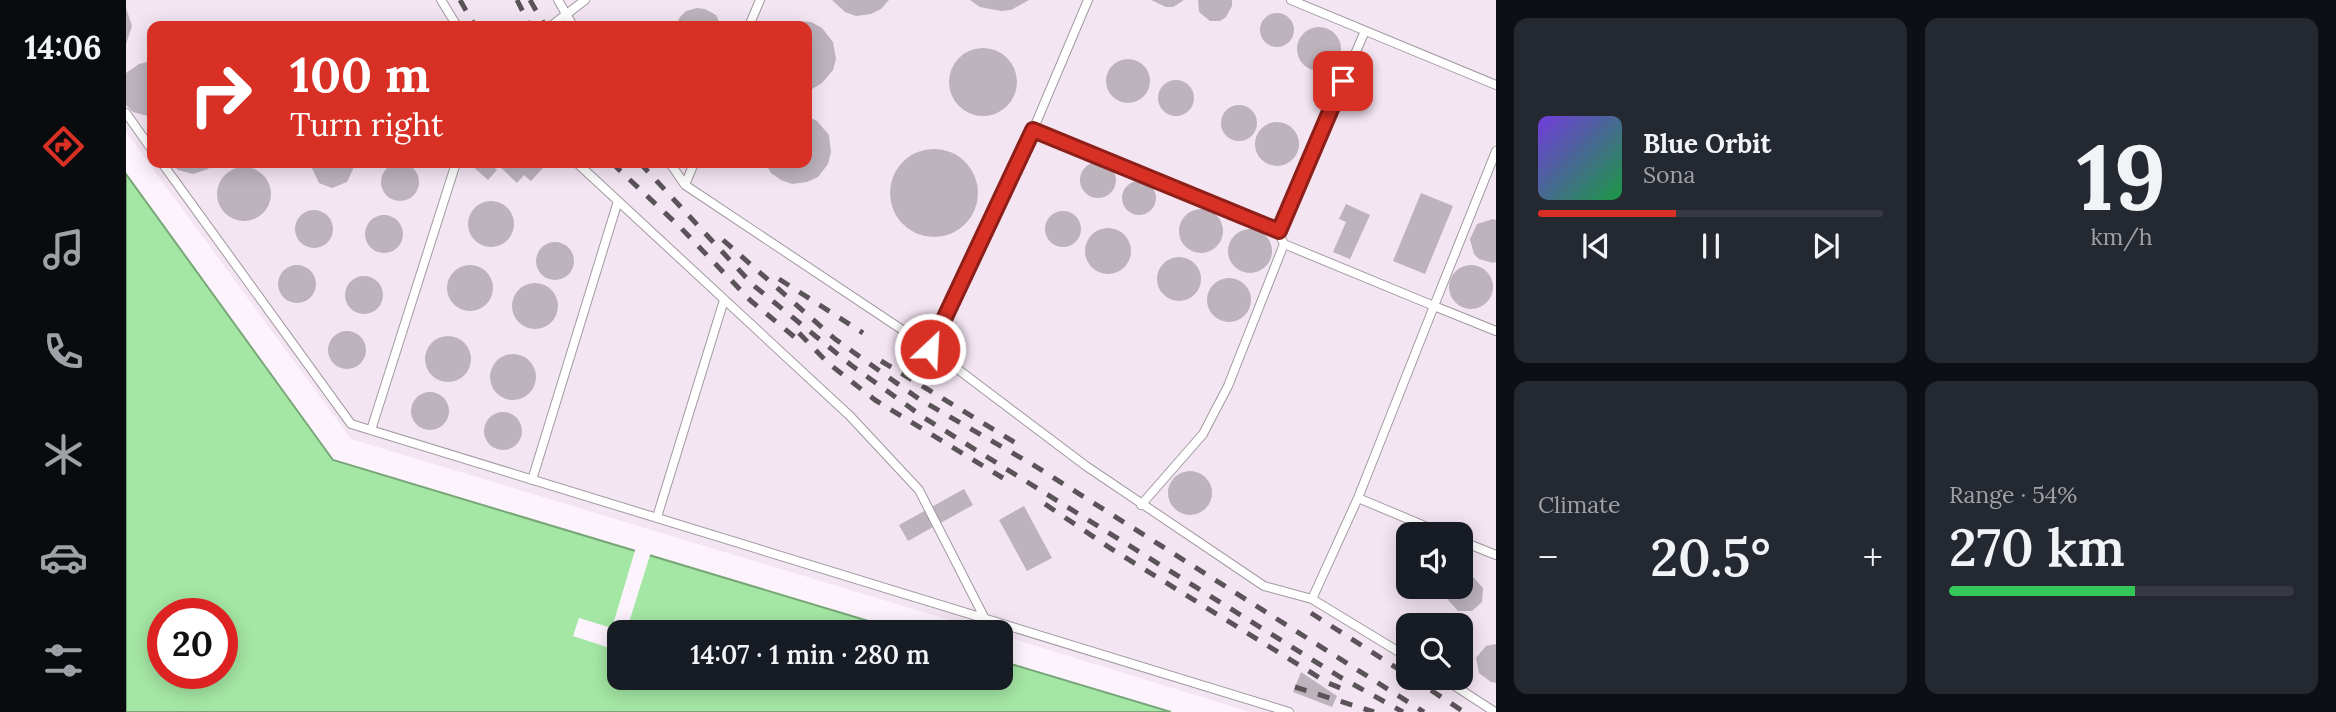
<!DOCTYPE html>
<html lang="en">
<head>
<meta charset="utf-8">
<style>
	body { margin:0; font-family:Lora,serif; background:#242831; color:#f1f3f6; height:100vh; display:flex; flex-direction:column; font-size:26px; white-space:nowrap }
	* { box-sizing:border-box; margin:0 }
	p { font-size:23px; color:#9ea1a6 }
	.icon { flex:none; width:38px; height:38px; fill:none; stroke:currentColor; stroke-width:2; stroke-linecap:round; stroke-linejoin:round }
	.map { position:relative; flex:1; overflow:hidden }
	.panel { display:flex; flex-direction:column; gap:18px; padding:18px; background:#0d0f14; width:840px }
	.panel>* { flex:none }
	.guide { position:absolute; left:21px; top:21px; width:665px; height:147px; border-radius:14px; box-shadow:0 4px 18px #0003; background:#d93025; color:#fff; overflow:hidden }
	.controls { position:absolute; left:1270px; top:522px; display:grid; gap:14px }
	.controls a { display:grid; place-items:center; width:77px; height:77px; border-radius:14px; background:#171b24; box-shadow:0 4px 18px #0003; font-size:35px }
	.speed { position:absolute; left:21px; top:598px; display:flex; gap:14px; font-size:35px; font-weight:700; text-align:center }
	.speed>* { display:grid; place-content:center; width:91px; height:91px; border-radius:50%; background:#171b24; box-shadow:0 4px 18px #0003; line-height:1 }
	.speed .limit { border:10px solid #d22; background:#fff; color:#111 }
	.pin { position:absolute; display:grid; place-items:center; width:60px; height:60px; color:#fff; margin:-30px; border-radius:14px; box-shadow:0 4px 10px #0006 }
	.me { position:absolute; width:77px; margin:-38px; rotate:25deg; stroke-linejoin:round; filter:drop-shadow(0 0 5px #0008) }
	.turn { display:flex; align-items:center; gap:24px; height:147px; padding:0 28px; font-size:32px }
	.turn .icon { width:91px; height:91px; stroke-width:2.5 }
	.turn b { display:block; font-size:49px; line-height:60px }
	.big { font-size:52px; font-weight:600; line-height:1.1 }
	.panel .tile { flex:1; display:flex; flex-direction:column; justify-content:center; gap:10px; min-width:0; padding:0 24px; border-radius:14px; background:#242831 }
	.panel .dial { align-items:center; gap:0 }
	.dial b { font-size:91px; line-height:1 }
	.song { display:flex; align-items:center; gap:21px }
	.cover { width:84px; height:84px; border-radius:10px; background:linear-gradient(135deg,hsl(260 70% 55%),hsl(140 70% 35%)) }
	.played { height:7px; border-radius:4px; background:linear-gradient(90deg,#d93025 40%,#363941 40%) }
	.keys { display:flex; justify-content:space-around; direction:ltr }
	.heat { display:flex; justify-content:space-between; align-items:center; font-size:38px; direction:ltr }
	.charge { height:10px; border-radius:5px; background:linear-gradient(90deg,#34c759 54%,#363941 0) }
	.panel .tiles { flex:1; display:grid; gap:18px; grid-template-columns:repeat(2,1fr) }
	.trip { position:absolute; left:481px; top:620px; width:406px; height:70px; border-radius:14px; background:#171b24; box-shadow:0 4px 18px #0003; font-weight:600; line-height:70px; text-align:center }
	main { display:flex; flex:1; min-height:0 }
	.tabs { display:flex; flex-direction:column; width:126px; justify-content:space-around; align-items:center; background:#090b0e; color:#9ea1a6 }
	.tabs .icon { width:49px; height:49px }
	.tabs .active { color:#d93025 }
	.tabs b { font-size:32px; color:#f1f3f6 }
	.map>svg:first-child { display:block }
</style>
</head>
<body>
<main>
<nav class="tabs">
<b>14:06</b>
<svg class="icon active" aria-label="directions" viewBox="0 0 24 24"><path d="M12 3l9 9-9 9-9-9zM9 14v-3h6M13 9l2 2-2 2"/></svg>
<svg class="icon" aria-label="music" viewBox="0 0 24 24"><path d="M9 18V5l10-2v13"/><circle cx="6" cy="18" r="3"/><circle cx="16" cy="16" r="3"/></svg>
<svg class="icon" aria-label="phone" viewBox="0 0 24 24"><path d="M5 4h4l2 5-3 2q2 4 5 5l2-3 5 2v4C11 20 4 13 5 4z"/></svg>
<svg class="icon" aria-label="climate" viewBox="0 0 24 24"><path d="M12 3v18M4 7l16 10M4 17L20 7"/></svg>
<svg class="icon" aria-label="car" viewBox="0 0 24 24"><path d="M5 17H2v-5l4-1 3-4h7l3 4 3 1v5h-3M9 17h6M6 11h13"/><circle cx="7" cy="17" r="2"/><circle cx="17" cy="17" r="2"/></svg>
<svg class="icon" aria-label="filters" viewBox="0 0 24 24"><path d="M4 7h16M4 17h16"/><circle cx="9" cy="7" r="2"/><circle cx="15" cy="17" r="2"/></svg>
</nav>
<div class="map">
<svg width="1370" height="712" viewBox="0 0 1370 712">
	<rect width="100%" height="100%" fill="#fdf3fc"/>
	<path fill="#f4e5f3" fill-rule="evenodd" d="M0 0H1370V712H1124L875 635V632H863L225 439 0 132ZM26 26H681V163H26ZM1283 534H1335V586H1283ZM1283 625H1335V677H1283Z"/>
	<path fill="#a4e7a4" stroke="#78a678" stroke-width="2" fill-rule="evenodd" d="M0 174 207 460 779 632H494V677H875V661L1045 712H0ZM37 614H96V674H37Z"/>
	<path fill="#fdf3fc" d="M510 547 525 552 500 632H494L493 651 447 636 453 618 486 628Z"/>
	<path fill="#bcb3bc" d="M706 0H763L755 9 745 14 730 16 719 12Z
		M844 0H903L885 10 875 11 854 7Z
		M1025 0H1058L1047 7H1040Z
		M1072 0H1106V6L1100 17 1094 21H1084L1073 12Z
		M0 8 6 26 0 44Z
		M571 8 579 9 590 15 595 26H549L554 17 560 11Z
		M1134 30a17 17 0 1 1 34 0a17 17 0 1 1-34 0Z
		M673 21 685 22 696 28 707 42 710 59 707 70 696 83 686 89H681V26H658Z
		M1171 49a22 22 0 1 1 44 0a22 22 0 1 1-44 0Z
		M823 82a34 34 0 1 1 68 0a34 34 0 1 1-68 0Z
		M980 81a22 22 0 1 1 44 0a22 22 0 1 1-44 0Z
		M21 62 26 63V115L22 116 7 112 0 105V73L13 64Z
		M1032 98a18 18 0 1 1 36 0a18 18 0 1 1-36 0Z
		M1095 123a18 18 0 1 1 36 0a18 18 0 1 1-36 0Z
		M681 116 691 121 703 135 705 152 702 164 692 177 681 182 666 184 655 180 645 173 639 163H681Z
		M1129 144a22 22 0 1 1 44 0a22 22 0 1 1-44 0Z
		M764 193a44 44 0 1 1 88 0a44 44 0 1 1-88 0Z
		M954 180a18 18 0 1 1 36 0a18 18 0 1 1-36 0Z
		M255 182a19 19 0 1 1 38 0a19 19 0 1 1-38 0Z
		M44 163H88L82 169 67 174 52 170Z
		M189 163H225L227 169 221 182 206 188 193 183 186 168Z
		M343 163H363L371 170 362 180Z
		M370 163H411L417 168 405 181 398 175 391 183Z
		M91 194a27 27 0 1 1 54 0a27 27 0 1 1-54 0Z
		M996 198a17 17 0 1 1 34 0a17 17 0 1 1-34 0Z
		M1295 193 1327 206 1299 274 1267 261Z
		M342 224a23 23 0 1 1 46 0a23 23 0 1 1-46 0Z
		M1220 204 1244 215 1224 259 1207 252 1220 222 1213 219Z
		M1053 231a22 22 0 1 1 44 0a22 22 0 1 1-44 0Z
		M169 229a19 19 0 1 1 38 0a19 19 0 1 1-38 0Z
		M919 229a18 18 0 1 1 36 0a18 18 0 1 1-36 0Z
		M239 234a19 19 0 1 1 38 0a19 19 0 1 1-38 0Z
		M1367 219 1370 220V262L1367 263 1353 259 1348 254 1344 239 1351 224Z
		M959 251a23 23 0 1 1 46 0a23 23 0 1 1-46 0Z
		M1102 251a22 22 0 1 1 44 0a22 22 0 1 1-44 0Z
		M410 261a19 19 0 1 1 38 0a19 19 0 1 1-38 0Z
		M1031 279a22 22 0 1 1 44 0a22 22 0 1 1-44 0Z
		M152 284a19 19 0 1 1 38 0a19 19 0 1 1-38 0Z
		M321 288a23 23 0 1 1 46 0a23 23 0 1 1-46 0Z
		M1323 287a22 22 0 1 1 44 0a22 22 0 1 1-44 0Z
		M219 295a19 19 0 1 1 38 0a19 19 0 1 1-38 0Z
		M1081 300a22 22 0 1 1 44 0a22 22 0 1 1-44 0Z
		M386 306a23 23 0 1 1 46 0a23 23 0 1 1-46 0Z
		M202 350a19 19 0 1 1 38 0a19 19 0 1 1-38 0Z
		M299 359a23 23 0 1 1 46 0a23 23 0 1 1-46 0Z
		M364 377a23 23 0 1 1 46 0a23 23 0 1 1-46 0Z
		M285 411a19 19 0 1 1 38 0a19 19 0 1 1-38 0Z
		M358 431a19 19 0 1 1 38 0a19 19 0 1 1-38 0Z
		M1042 493a22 22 0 1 1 44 0a22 22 0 1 1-44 0Z
		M838 489 847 505 782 541 773 525Z
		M898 506 926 558 901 571 873 520Z
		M1335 576 1347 577 1357 588 1356 602 1346 611H1332L1322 600 1323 586H1335Z
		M1323 617 1336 625 1339 637 1336 645 1335 625H1307L1316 618Z
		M1370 644V683L1365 682 1353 673 1350 658 1360 646Z
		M1175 672 1211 696 1206 707 1167 692Z"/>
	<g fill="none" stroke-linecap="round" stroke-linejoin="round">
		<defs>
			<path id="service" d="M315 0 331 26
				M432 0 447 26
				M1165 0 1370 85
				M425 26 459 0
				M623 26 634 0
				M0 113 26 150
				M907 130 1152 231
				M36 163 225 424 1163 712
				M451 163 724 416 793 490 858 617
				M544 163 559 185 805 349 960 466 1138 586 1186 599 1283 658
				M559 185 568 163
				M1158 244 1152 231 1239 31
				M805 349 907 130 962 0
				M245 430 330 163
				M406 480 492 201
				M1232 498 1308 306 1370 331
				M1015 505 1077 434 1102 386 1158 244 1308 306 1370 151
				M531 517 598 300
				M1335 541 1370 555
				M1186 599 1232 498 1318 534
				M1315 677 1369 712"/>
		</defs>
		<use href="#service" stroke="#a199a1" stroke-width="10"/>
		<use href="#service" stroke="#fff" stroke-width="8"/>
		<path stroke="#5a5459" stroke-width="5" stroke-dasharray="12 12" stroke-linecap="butt" d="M334 0 349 26
			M391 0 404 26
			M404 0 419 26
			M486 163 554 227 625 301 677 344
			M514 163 627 285 725 365 797 417 1214 677 1277 712
			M597 240 709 339 793 399 909 466 1298 712
			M653 279 737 333
			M673 333 702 363 749 400 877 478
			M755 361 898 448
			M919 504 984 548 1202 683 1222 691
			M1185 613 1283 676
			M1285 677 1338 712
			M1169 687 1248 712"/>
	</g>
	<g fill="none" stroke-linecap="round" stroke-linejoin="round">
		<defs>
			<path id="route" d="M804 349 907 130 1153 231 1217 81"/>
		</defs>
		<use href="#route" stroke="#8d1f18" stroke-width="18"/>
		<use href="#route" stroke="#d93025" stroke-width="12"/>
	</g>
</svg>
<div class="controls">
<a><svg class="icon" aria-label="sound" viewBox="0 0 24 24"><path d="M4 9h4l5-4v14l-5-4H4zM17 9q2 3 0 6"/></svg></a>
<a><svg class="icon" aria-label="search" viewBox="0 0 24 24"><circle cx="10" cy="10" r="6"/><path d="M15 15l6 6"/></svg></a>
</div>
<div class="speed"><div class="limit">20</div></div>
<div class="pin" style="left:1217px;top:81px;background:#d93025"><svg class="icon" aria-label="arrive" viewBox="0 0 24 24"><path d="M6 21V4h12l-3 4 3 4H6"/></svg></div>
<svg class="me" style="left:804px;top:349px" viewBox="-20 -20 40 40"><circle r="17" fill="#d93025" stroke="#fff" stroke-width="3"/><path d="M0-11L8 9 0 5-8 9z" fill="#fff"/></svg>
<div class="trip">14:07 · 1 min · 280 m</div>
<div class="guide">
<div class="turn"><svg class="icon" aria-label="right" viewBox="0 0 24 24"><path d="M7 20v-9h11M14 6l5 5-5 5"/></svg><div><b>100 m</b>Turn right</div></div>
</div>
</div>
<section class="panel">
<div class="tiles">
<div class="tile">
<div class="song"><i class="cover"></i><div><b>Blue Orbit</b><p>Sona</p></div></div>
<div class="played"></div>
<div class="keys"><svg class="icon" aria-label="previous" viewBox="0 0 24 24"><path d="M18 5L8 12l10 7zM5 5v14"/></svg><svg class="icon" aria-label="pause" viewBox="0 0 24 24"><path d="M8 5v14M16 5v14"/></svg><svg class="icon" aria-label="next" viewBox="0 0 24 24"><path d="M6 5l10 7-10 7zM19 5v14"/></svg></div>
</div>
<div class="tile dial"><b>19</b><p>km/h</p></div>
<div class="tile"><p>Climate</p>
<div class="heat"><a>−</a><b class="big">20.5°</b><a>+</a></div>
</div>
<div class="tile"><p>Range · 54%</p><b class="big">270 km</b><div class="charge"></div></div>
</div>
</section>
</main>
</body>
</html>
